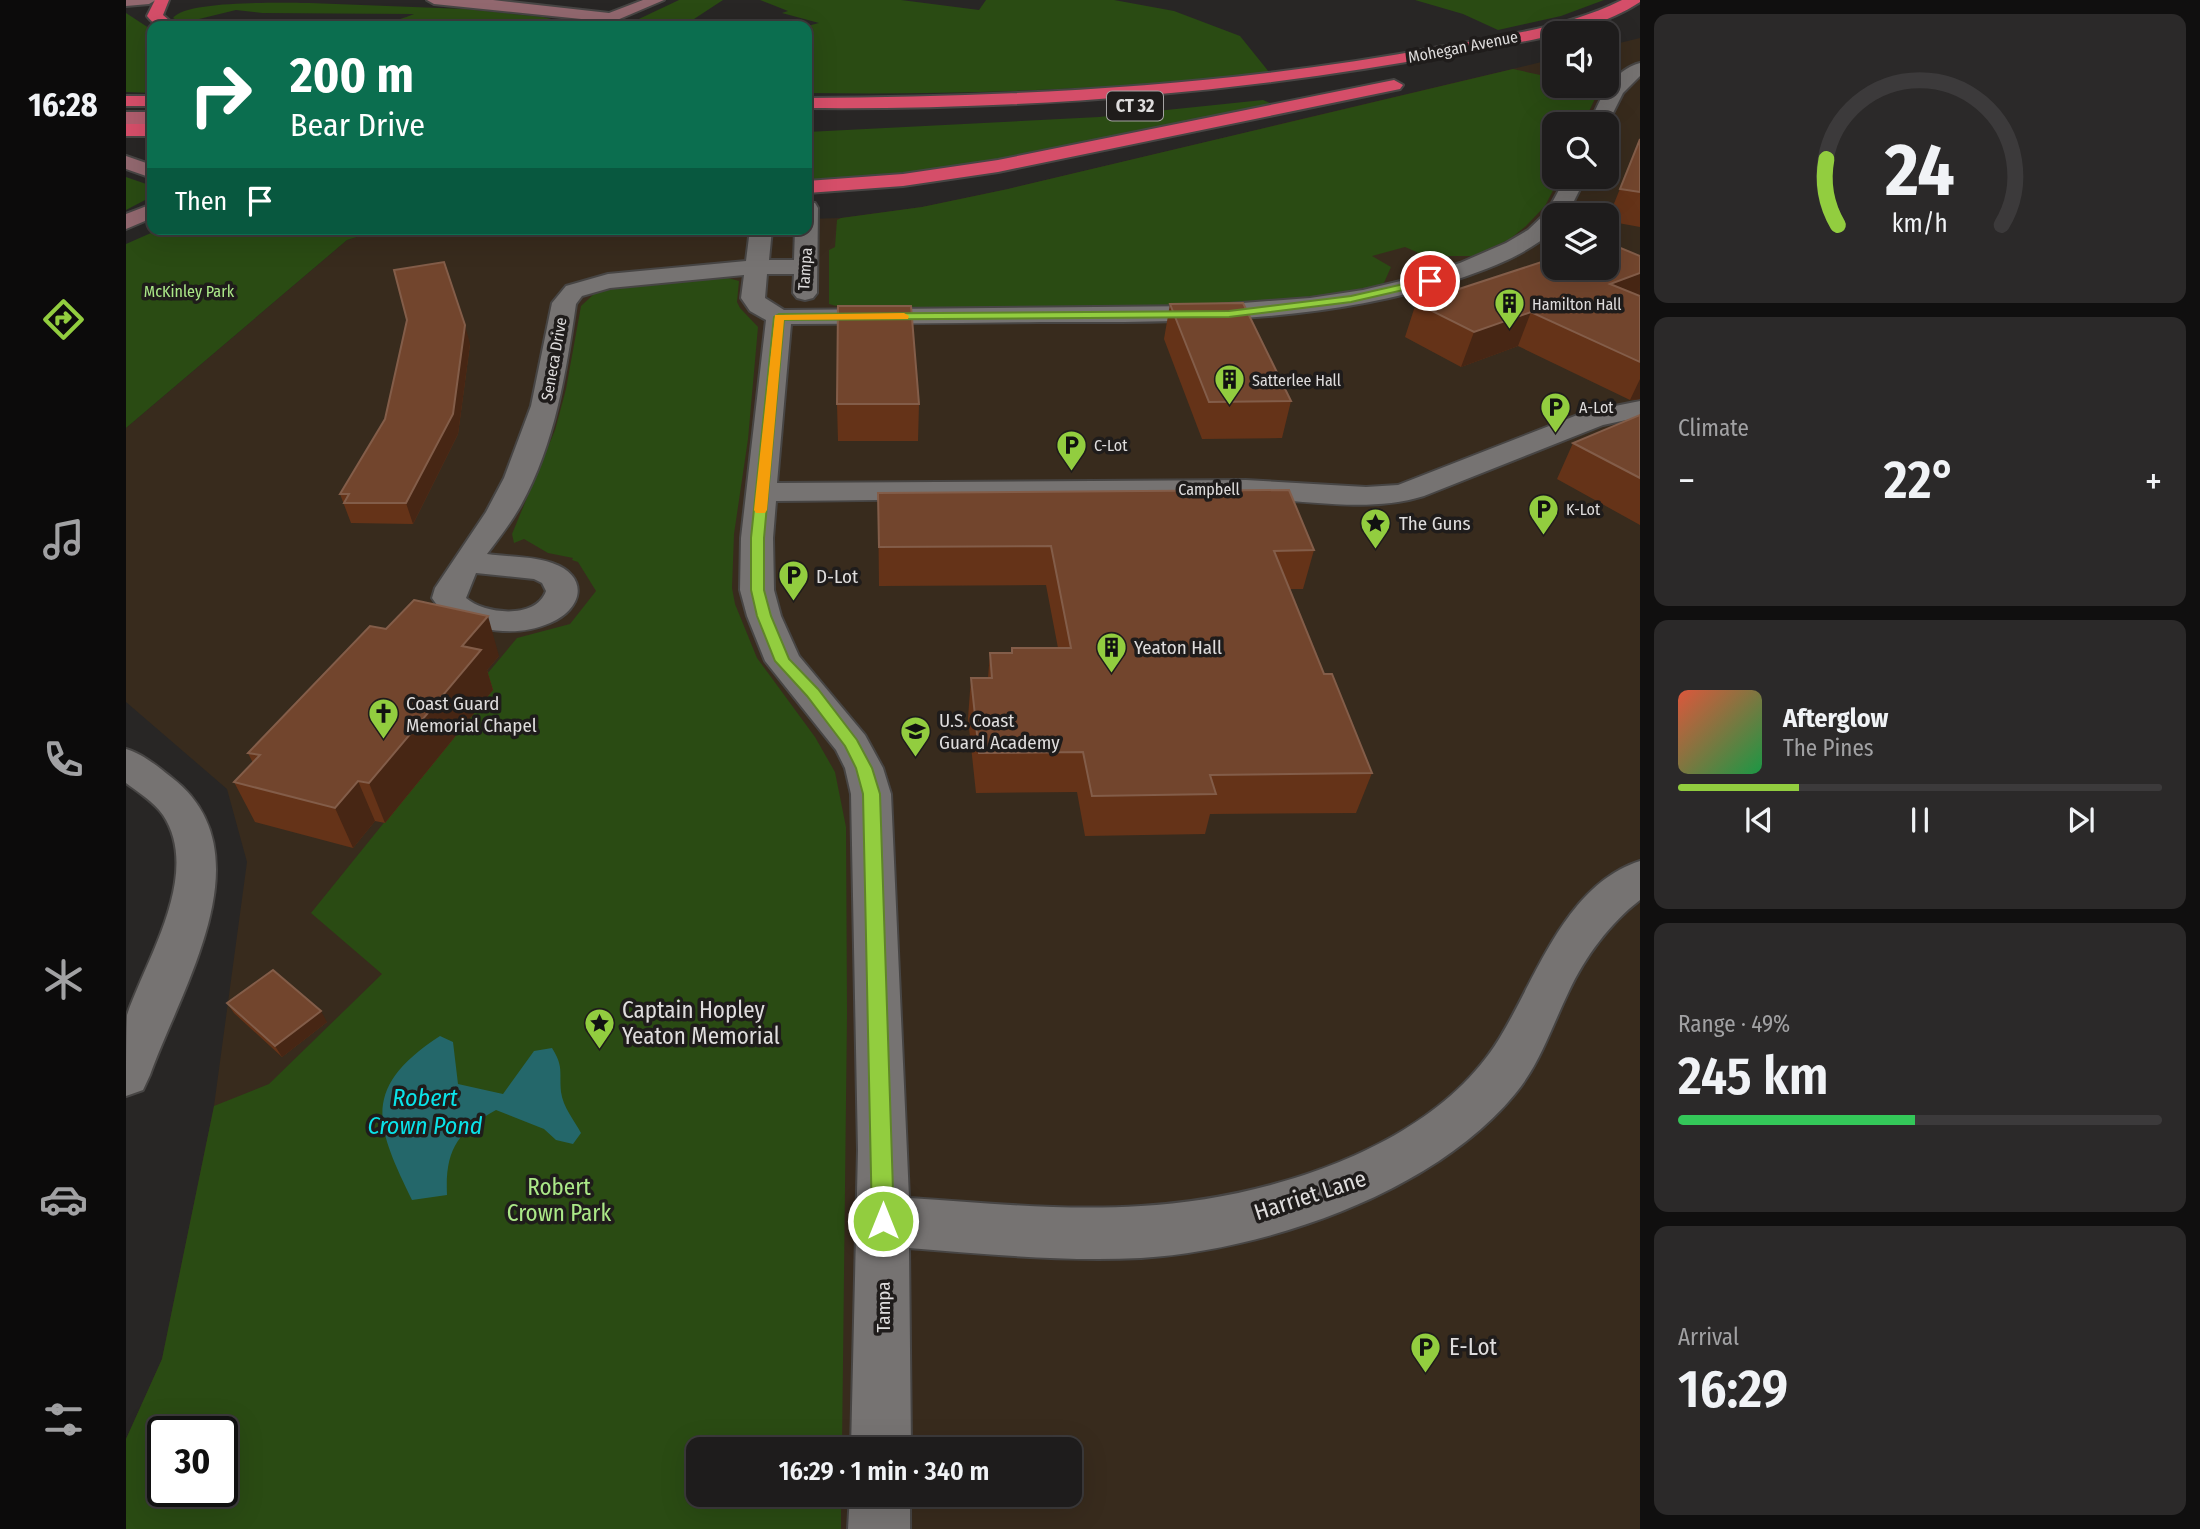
<!DOCTYPE html>
<html lang="en">
<head>
<meta charset="utf-8">
<style>
	body { margin:0; font-family:"Fira Sans Condensed",sans-serif; background:#2b2929; color:#f1f3f6; height:100vh; display:flex; flex-direction:column; font-size:26px; white-space:nowrap }
	* { box-sizing:border-box; margin:0 }
	p { font-size:23px; color:#a1a1a3 }
	.icon { flex:none; width:38px; height:38px; fill:none; stroke:currentColor; stroke-width:2; stroke-linecap:round; stroke-linejoin:round }
	.map { position:relative; flex:1; overflow:hidden }
	.details { display:flex; flex-direction:column; gap:14px; padding:14px; background:#100f0f; width:560px }
	.details>* { flex:none }
	.top-card { position:absolute; left:21px; top:21px; width:665px; height:214px; border-radius:14px; box-shadow:0 7px 28px #0002,0 0 0 2px #3c3a3b; background:#0b6e4f; color:#fff; overflow:hidden }
	.tools { position:absolute; left:1416px; top:21px; display:grid; gap:14px }
	.tools a { display:grid; place-items:center; width:77px; height:77px; border-radius:14px; background:#1e1c1c; box-shadow:0 7px 28px #0002,0 0 0 2px #3c3a3b; font-size:35px }
	.speed { position:absolute; left:21px; top:1416px; display:flex; gap:14px; font-size:35px; font-weight:700; text-align:center }
	.speed>* { display:grid; place-content:center; width:91px; height:91px; border-radius:50%; background:#1e1c1c; box-shadow:0 7px 28px #0002,0 0 0 2px #3c3a3b; line-height:1 }
	.speed .limit { border:4px solid #111; border-radius:10px; background:#fff; color:#111 }
	.pin { position:absolute; display:grid; place-items:center; width:60px; height:60px; color:#fff; margin:-30px; border:4px solid #fff; border-radius:50%; box-shadow:0 2px 7px #0007 }
	.me { position:absolute; width:77px; margin:-38px; rotate:0deg; stroke-linejoin:round; filter:drop-shadow(0 0 5px #0008) }
	.turn { display:flex; align-items:center; gap:24px; height:147px; padding:0 28px; font-size:32px }
	.turn .icon { width:91px; height:91px; stroke-width:2.5 }
	.turn b { display:block; font-size:49px; line-height:60px }
	.then { display:flex; align-items:center; height:66px; padding:0 28px; background:#0003; gap:14px; font-size:26px }
	.big { font-size:52px; font-weight:600; line-height:1.1 }
	.details .widget { flex:1; display:flex; flex-direction:column; justify-content:center; gap:10px; min-width:0; padding:0 24px; border-radius:14px; background:#2b2929 }
	.details .dial { align-items:center; gap:0 }
	.dial svg { height:182px; overflow:visible; fill:none; stroke:#3c3a3b; stroke-width:7; stroke-linecap:round; text-anchor:middle }
	.dial text { fill:#f1f3f6; stroke:none }
	.song { display:flex; align-items:center; gap:21px }
	.cover { width:84px; height:84px; border-radius:10px; background:linear-gradient(135deg,hsl(10 70% 55%),hsl(140 70% 35%)) }
	.played { height:7px; border-radius:4px; background:linear-gradient(90deg,#92cd3f 25%,#3c3a3b 25%) }
	.keys { display:flex; justify-content:space-around; direction:ltr }
	.heat { display:flex; justify-content:space-between; align-items:center; font-size:38px; direction:ltr }
	.charge { height:10px; border-radius:5px; background:linear-gradient(90deg,#34c759 49%,#3c3a3b 0) }
	.trip { position:absolute; left:560px; top:1437px; width:396px; height:70px; border-radius:14px; background:#1e1c1c; box-shadow:0 7px 28px #0002,0 0 0 2px #3c3a3b; font-weight:600; line-height:70px; text-align:center }
	main { display:flex; flex:1; min-height:0 }
	.menu { display:flex; flex-direction:column; width:126px; justify-content:space-around; align-items:center; background:#0c0b0b; color:#a1a1a3 }
	.menu .icon { width:49px; height:49px }
	.menu .selected { color:#92cd3f }
	.menu b { font-size:32px; color:#f1f3f6 }
	.map>svg:first-child { display:block }
</style>
</head>
<body>
<main>
<nav class="menu">
<b>16:28</b>
<svg class="icon selected" aria-label="directions" viewBox="0 0 24 24"><path d="M12 3l9 9-9 9-9-9zM9 14v-3h6M13 9l2 2-2 2"/></svg>
<svg class="icon" aria-label="music" viewBox="0 0 24 24"><path d="M9 18V5l10-2v13"/><circle cx="6" cy="18" r="3"/><circle cx="16" cy="16" r="3"/></svg>
<svg class="icon" aria-label="phone" viewBox="0 0 24 24"><path d="M5 4h4l2 5-3 2q2 4 5 5l2-3 5 2v4C11 20 4 13 5 4z"/></svg>
<svg class="icon" aria-label="climate" viewBox="0 0 24 24"><path d="M12 3v18M4 7l16 10M4 17L20 7"/></svg>
<svg class="icon" aria-label="car" viewBox="0 0 24 24"><path d="M5 17H2v-5l4-1 3-4h7l3 4 3 1v5h-3M9 17h6M6 11h13"/><circle cx="7" cy="17" r="2"/><circle cx="17" cy="17" r="2"/></svg>
<svg class="icon" aria-label="filters" viewBox="0 0 24 24"><path d="M4 7h16M4 17h16"/><circle cx="9" cy="7" r="2"/><circle cx="15" cy="17" r="2"/></svg>
</nav>
<div class="map">
<svg width="1514" height="1529" viewBox="0 0 1514 1529">
	<rect width="100%" height="100%" fill="#282625"/>
	<path fill="#382b1d" fill-rule="evenodd" d="M1514 38V1529H0V1439L36 1359 88 1106 121 862 101 789 0 702V428L221 240 258 229H681V219L715 218 796 207 882 189 1428 59V86H1480L1481 46ZM1428 124H1480V177H1428ZM1428 215H1480V268H1428ZM37 1432H96V1491H37ZM572 1449H943V1494H572Z"/>
	<path fill="#2a4b13" fill-rule="evenodd" d="M553 0H597L568 19 620 26H498Z
		M634 0H775L853 10 860 0H988L1048 11 1114 36 1143 72C990 90 835 95 681 93V26L693 23 656 13 662 11Z
		M1289 0H1478L1435 16 1372 30 1337 14Z
		M184 3 339 9 417 17 442 23 433 26H217C229 18 242 23 255 23 267 22 278 18 288 14L136 13 110 10 73 19 84 23V26H61L47 18C61 0 158 3 184 3Z
		M0 13 26 30V93L0 92Z
		M1387 69 1428 78V86L1474 88 1457 124H1428V177H1434L1419 206 1400 226 1384 239 1348 256H1300L1279 247 1246 256 1265 267 1257 285 1156 302 1094 306 725 310 703 304V250L709 247 711 220 715 218 796 207 882 189Z
		M1137 100 1144 103 1139 105 1143 108C990 139 837 175 681 185V132L973 117Z
		M0 177 26 186V191L19 195 23 198 0 210Z
		M34 229H258L221 240 0 428V244Z
		M595 276 613 281 611 302 614 308 632 327 622 439 608 534 606 588 609 604 631 658 689 737 709 772 720 827 721 1014 716 1449H572V1494L715 1495V1529H0V1439L36 1359 88 1106 143 1084 256 974 185 913 366 689 351 686 391 638 444 624 470 591 452 562 446 560 447 558 422 553 398 539 388 543 386 534 429 430 440 389 455 306 469 293 484 289ZM37 1432H96V1491H37Z"/>
	<path fill="#24676a" d="M314 1036 327 1042 332 1084 377 1094 408 1051 426 1048C438 1067 433 1072 435 1092 437 1107 448 1120 455 1133L447 1144 430 1140 418 1129 370 1110C331 1132 319 1150 321 1195L286 1200C250 1126 234 1088 314 1036Z"/>
	<g fill="none" stroke-linecap="round" stroke-linejoin="round">
		<defs>
			<path id="street" d="M1514 63V76L1497 93 1480 127V124H1464C1472 101 1488 69 1514 63Z
				M1440 177H1460L1441 215H1428V230C1400 255 1365 268 1329 280 1195 324 1054 322 914 322 831 323 748 324 665 324L651 483 1120 480 1240 487 1272 485 1459 412 1514 401V417L1477 425 1298 496C1240 514 1177 499 1118 498 962 496 806 500 650 501L647 538 648 590 655 616 673 656 739 735 757 768 765 794 783 1198C860 1203 938 1211 1015 1206 1138 1199 1305 1150 1373 1039 1410 979 1439 885 1514 861V900C1484 923 1459 957 1443 991 1426 1026 1414 1064 1389 1094 1308 1193 1140 1250 1015 1258 938 1262 860 1254 783 1248L785 1449H725L732 1150 725 794 719 768 710 750 639 661 621 616 614 590 615 538 640 320 624 311 615 298 618 275 484 288 456 296 450 304C440 373 429 444 395 505 385 523 373 538 361 554 382 557 406 556 426 563 464 576 457 609 424 623 401 633 379 633 355 628 333 623 319 618 306 598L309 588 360 512 378 478 405 406 426 303 440 286 482 274 620 261 624 229H646L643 260H668L669 229H681V202L689 203 692 208 691 293 687 298 679 300 671 298 667 293 668 274H641L639 298 658 310 1076 306 1184 298 1237 290 1283 279 1334 263 1380 243 1402 230 1421 212ZM350 573 408 579 416 583 420 591C410 620 358 614 340 598Z
				M0 749C17 754 31 766 45 777 143 851 55 988 24 1075L17 1090 0 1096C0 1076 0 1032 1 1015 20 959 76 874 37 815 28 802 12 792 0 783Z
				M724 1494H784V1529H722Z"/>
			<path id="secondary" d="M0 0H30L23 4 0 6Z
				M301 0H367L483 13 517 0H538L477 26H456L465 20 308 4Z
				M0 156 26 165V178L0 169Z
				M26 204V218L0 229V214Z"/>
			<path id="primary" d="M0 112H26V124H0Z"/>
			<path id="highway" d="M29 0H43L37 15 50 26C37 26 29 27 21 16Z
				M1496 0H1514V2C1466 34 1392 42 1336 52 1120 93 901 110 681 108V98C893 97 1104 86 1313 47 1374 36 1440 28 1496 0Z
				M1268 80 1277 85 1274 89 872 172 777 186 681 193V181L777 174 872 160Z
				M0 96H26V106H0Z
				M0 124H26V136H0Z"/>
		</defs>
		<use href="#street" stroke="#474544" stroke-width="4"/>
		<use href="#secondary" stroke="#474544" stroke-width="4"/>
		<use href="#primary" stroke="#474544" stroke-width="4"/>
		<use href="#highway" stroke="#474544" stroke-width="4"/>
		<use href="#street" fill="#767372" fill-rule="evenodd"/>
		<use href="#secondary" fill="#92686f" fill-rule="evenodd"/>
		<use href="#primary" fill="#af5d6d" fill-rule="evenodd"/>
		<use href="#highway" fill="#d54e69" fill-rule="evenodd"/>
	</g>
	<path fill="#653318" d="M1514 139V227L1481 221Z
		M1514 256V399L1504 400 1392 346 1335 367 1279 337 1290 303Z
		M1044 304 1165 401 1156 438 1076 439 1038 339Z
		M344 344 332 434 287 524 225 523 214 494 259 419Z
		M711 404H793L792 441H712Z
		M1514 415V525L1431 479 1447 443Z
		M752 493 1188 550 1177 589H1164L1198 674 1246 773 1230 813 1084 814 1079 834 959 836 951 792 850 793 842 718 845 678H862L864 653H885L886 648H932L920 585 753 586Z
		M373 656 361 670 367 690 259 823 249 821 227 848 129 822 108 782 127 763 122 753Z
		M101 1003 201 1022 156 1057 108 1013Z"/>
	<path fill="#472614" d="M1514 273V301L1484 284Z
		M1405 312 1392 346 1335 367 1348 332Z
		M339 325 344 344 332 434 287 524 280 503Z
		M1514 379V399L1504 400Z
		M362 616 373 656 361 670 367 690 259 823 243 783 336 646Z
		M232 781 249 821 227 848 209 808Z
		M195 1011 201 1022 156 1057 149 1046Z"/>
	<path fill="#72452d" stroke="#835d49" stroke-width="2" d="M1514 139V192L1494 189Z
		M1480 242 1514 256V273L1484 284 1514 296V362L1405 312 1348 332 1290 303 1428 258V268H1480Z
		M318 262 339 325 327 414 280 503H218L223 494H214L259 419 281 320 268 270Z
		M1117 303 1165 401 1083 402 1044 304Z
		M712 306H785L793 404H711Z
		M1514 415V478L1447 443Z
		M1163 490 1188 550 1148 551 1198 674H1206L1246 773 1084 775 1090 794 966 796 957 752 853 753 845 678H866L864 653H886V648H945L925 546 753 547 752 493Z
		M288 600 362 616 336 646 355 650 243 783 232 781 209 808 108 782 134 755 122 753 244 626 260 629Z
		M147 970 195 1011 149 1046 101 1003Z"/>
	<path fill="#92cd3f" stroke="#5f8529" stroke-width="2" d="M1304 278 1309 281 1308 283 1225 302 1103 317 658 320 638 538V590L645 616 663 659 692 689 731 740 746 768 754 794 768 1221 764 1229 757 1232 749 1229 746 1221 737 794 730 768 719 746 681 696 649 661 631 616 625 590V538L648 317 653 314 1103 311 1225 296Z"/>
	<path fill="#f59e0b" d="M778 313 783 316 782 319 658 320 641 510 639 513H630L628 510 649 315Z"/>
	<defs>
		<symbol id="building-pin" viewBox="-11 -11 22 30"><path d="M0 17L-7.5 6A9.5 9.5 0 1 1 7.5 6Z" fill="#92cd3f" stroke="#1f1c1b"/><path d="M-4-6H4V6H1V3H-1V6H-4ZM-2.5-4.3h1.7v1.8h-1.7ZM.8-4.3h1.7v1.8H.8ZM-2.5-1h1.7V.8h-1.7ZM.8-1h1.7V.8H.8Z" fill="#111"/></symbol>
		<symbol id="parking-pin" viewBox="-11 -11 22 30"><path d="M0 17L-7.5 6A9.5 9.5 0 1 1 7.5 6Z" fill="#92cd3f" stroke="#1f1c1b"/><path d="M-3.5-5.5H1a3.5 3.5 0 0 1 0 7H-1V5.5H-3.5ZM-1-3.4V-.6H.8a1.4 1.4 0 0 0 0-2.8Z" fill="#111"/></symbol>
		<symbol id="sight-pin" viewBox="-11 -11 22 30"><path d="M0 17L-7.5 6A9.5 9.5 0 1 1 7.5 6Z" fill="#92cd3f" stroke="#1f1c1b"/><path d="M0-6L1.8-2.2L6-1.7L2.9 1.2L3.7 5.4L0 3.3L-3.7 5.4L-2.9 1.2L-6-1.7L-1.8-2.2Z" fill="#111"/></symbol>
		<symbol id="church-pin" viewBox="-11 -11 22 30"><path d="M0 17L-7.5 6A9.5 9.5 0 1 1 7.5 6Z" fill="#92cd3f" stroke="#1f1c1b"/><path d="M-1.2-6h2.4v3.5h3.3v2.4h-3.3V6h-2.4V-.1h-3.3v-2.4h3.3Z" fill="#111"/></symbol>
		<symbol id="university-pin" viewBox="-11 -11 22 30"><path d="M0 17L-7.5 6A9.5 9.5 0 1 1 7.5 6Z" fill="#92cd3f" stroke="#1f1c1b"/><path d="M0-5L7-2L0 1L-7-2ZM-4 1L0 2.5L4 1V4Q0 6-4 4Z" fill="#111"/></symbol>
	</defs>
	<g fill-rule="evenodd">
		<use href="#building-pin" x="1366" y="286" width="35" height="47"/>
		<use href="#building-pin" x="1086" y="362" width="35" height="47"/>
		<use href="#parking-pin" x="1412" y="390" width="35" height="47"/>
		<use href="#parking-pin" x="928" y="428" width="35" height="47"/>
		<use href="#parking-pin" x="1400" y="492" width="35" height="47"/>
		<use href="#sight-pin" x="1232" y="506" width="35" height="47"/>
		<use href="#parking-pin" x="650" y="558" width="35" height="47"/>
		<use href="#building-pin" x="968" y="630" width="35" height="47"/>
		<use href="#church-pin" x="240" y="696" width="35" height="47"/>
		<use href="#university-pin" x="772" y="714" width="35" height="47"/>
		<use href="#sight-pin" x="456" y="1006" width="35" height="47"/>
		<use href="#parking-pin" x="1282" y="1330" width="35" height="47"/>
	</g>
	<g text-anchor="middle" dominant-baseline="central" stroke-width="7" stroke-linejoin="round" paint-order="stroke">
		<g font-size="16" fill="#dfdddd" stroke="#1f1c1b">
			<text transform="translate(1337 47) rotate(-11)">Mohegan Avenue</text>
			<text transform="translate(679 269) rotate(-86)">Tampa</text>
			<text transform="translate(428 359) rotate(-80)">Seneca Drive</text>
			<text x="1083" y="489">Campbell</text>
		</g>
		<g font-size="16" fill="#abe888" stroke="#1f1c1b">
			<text x="63" y="291">McKinley Park</text>
		</g>
		<g font-size="16" fill="#dfdddd" stroke="#1f1c1b" text-anchor="start">
			<text x="1406" y="304">Hamilton Hall</text>
			<text x="1126" y="380">Satterlee Hall</text>
			<text x="1453" y="407">A-Lot</text>
			<text x="968" y="445">C-Lot</text>
			<text x="1440" y="509">K-Lot</text>
		</g>
		<rect fill="#1f1c1b" stroke="#a5a3a3" stroke-width="2" x="981" y="91.5" width="56" height="29" rx="5"/>
		<g font-size="18" font-weight="bold" fill="#dfdddd">
			<text x="1009" y="106">CT 32</text>
		</g>
		<g font-size="19" fill="#dfdddd" stroke="#1f1c1b" text-anchor="start">
			<text x="1273" y="523">The Guns</text>
			<text x="690" y="576">D-Lot</text>
			<text x="1008" y="647">Yeaton Hall</text>
			<text x="280" y="703">Coast Guard<tspan x="280" dy="22">Memorial Chapel</tspan></text>
			<text x="813" y="720">U.S. Coast<tspan x="813" dy="22">Guard Academy</tspan></text>
		</g>
		<g font-size="19" fill="#dfdddd" stroke="#1f1c1b">
			<text transform="translate(757 1307) rotate(-90)">Tampa</text>
		</g>
		<g font-size="23" fill="#dfdddd" stroke="#1f1c1b" text-anchor="start">
			<text x="496" y="1010">Captain Hopley<tspan x="496" dy="26">Yeaton Memorial</tspan></text>
			<text x="1323" y="1347">E-Lot</text>
		</g>
		<g font-size="23" fill="#abe888" stroke="#1f1c1b">
			<text x="433" y="1187">Robert<tspan x="433" dy="26">Crown Park</tspan></text>
		</g>
		<g font-size="23" fill="#dfdddd" stroke="#1f1c1b">
			<text transform="translate(1184 1195) rotate(-18)">Harriet Lane</text>
		</g>
		<g font-size="24" font-style="italic" fill="#0ae3e9" stroke="#1f1c1b">
			<text x="299" y="1098">Robert<tspan x="299" dy="28">Crown Pond</tspan></text>
		</g>
	</g>
</svg>
<div class="tools">
<a><svg class="icon" aria-label="sound" viewBox="0 0 24 24"><path d="M4 9h4l5-4v14l-5-4H4zM17 9q2 3 0 6"/></svg></a>
<a><svg class="icon" aria-label="search" viewBox="0 0 24 24"><circle cx="10" cy="10" r="6"/><path d="M15 15l6 6"/></svg></a>
<a><svg class="icon" aria-label="layers" viewBox="0 0 24 24"><path d="M12 4l9 5-9 5-9-5zM3 14l9 5 9-5"/></svg></a>
</div>
<div class="speed"><div class="limit">30</div></div>
<div class="pin" style="left:1304px;top:281px;background:#d93025"><svg class="icon" aria-label="arrive" viewBox="0 0 24 24"><path d="M6 21V4h12l-3 4 3 4H6"/></svg></div>
<svg class="me" style="left:757px;top:1221px" viewBox="-20 -20 40 40"><circle r="17" fill="#92cd3f" stroke="#fff" stroke-width="3"/><path d="M0-11L8 9 0 5-8 9z" fill="#fff"/></svg>
<div class="trip">16:29 · 1 min · 340 m</div>
<div class="top-card">
<div class="turn"><svg class="icon" aria-label="right" viewBox="0 0 24 24"><path d="M7 20v-9h11M14 6l5 5-5 5"/></svg><div><b>200 m</b>Bear Drive</div></div>
<div class="then">Then<svg class="icon" aria-label="arrive" viewBox="0 0 24 24"><path d="M6 21V4h12l-3 4 3 4H6"/></svg></div>
</div>
</div>
<section class="details">
<div class="widget dial"><svg viewBox="0 0 100 80">
<path d="M14 69A42 42 0 1 1 86 69"/>
<path d="M14 69A42 42 0 0 1 9 40" stroke="#92cd3f"/>
<text x="50" y="56" font-size="32" font-weight="700">24</text>
<text x="50" y="72" font-size="11">km/h</text>
</svg></div>
<div class="widget"><p>Climate</p>
<div class="heat"><a>−</a><b class="big">22°</b><a>+</a></div>
</div>
<div class="widget">
<div class="song"><i class="cover"></i><div><b>Afterglow</b><p>The Pines</p></div></div>
<div class="played"></div>
<div class="keys"><svg class="icon" aria-label="previous" viewBox="0 0 24 24"><path d="M18 5L8 12l10 7zM5 5v14"/></svg><svg class="icon" aria-label="pause" viewBox="0 0 24 24"><path d="M8 5v14M16 5v14"/></svg><svg class="icon" aria-label="next" viewBox="0 0 24 24"><path d="M6 5l10 7-10 7zM19 5v14"/></svg></div>
</div>
<div class="widget"><p>Range · 49%</p><b class="big">245 km</b><div class="charge"></div></div>
<div class="widget"><p>Arrival</p><b class="big">16:29</b></div>
</section>
</main>
</body>
</html>
